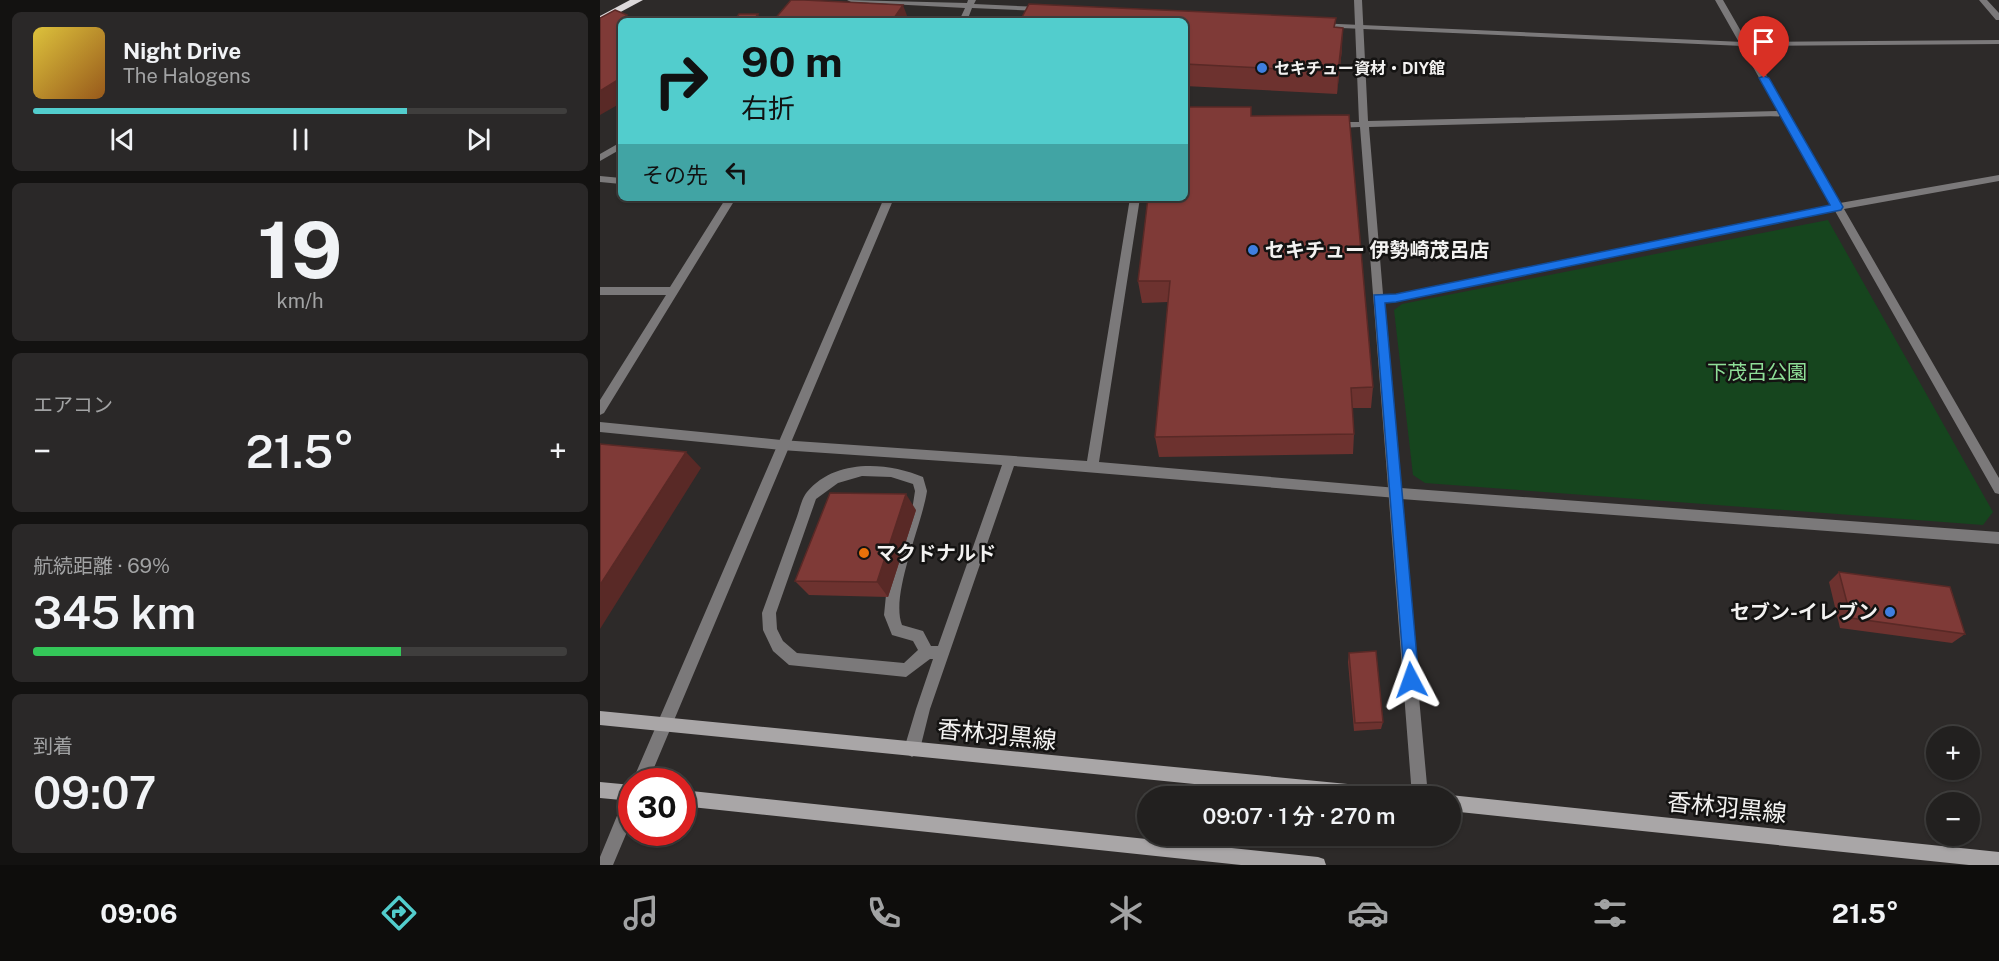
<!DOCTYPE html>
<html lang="ja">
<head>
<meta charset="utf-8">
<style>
	body { margin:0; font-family:"Public Sans","Noto Sans JP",sans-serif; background:#2a2828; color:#f1f3f6; height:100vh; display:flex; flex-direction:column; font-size:22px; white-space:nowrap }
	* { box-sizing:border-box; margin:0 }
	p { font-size:20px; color:#a2a3a4 }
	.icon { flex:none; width:33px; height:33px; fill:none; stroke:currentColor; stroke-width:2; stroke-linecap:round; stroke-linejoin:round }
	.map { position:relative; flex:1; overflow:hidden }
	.panel { display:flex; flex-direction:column; gap:12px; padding:12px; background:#131211; width:600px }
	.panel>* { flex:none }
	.top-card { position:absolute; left:18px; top:18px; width:570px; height:183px; border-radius:9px; box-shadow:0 2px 4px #0004,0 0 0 2px #3f3e3d; background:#52cdcd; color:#111; overflow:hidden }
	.fabs { position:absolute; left:1326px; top:726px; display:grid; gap:12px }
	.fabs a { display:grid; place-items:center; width:54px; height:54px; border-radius:50%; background:#22201f; box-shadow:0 2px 4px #0004,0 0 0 2px #3f3e3d; font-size:30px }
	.speed { position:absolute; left:18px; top:768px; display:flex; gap:12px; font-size:30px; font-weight:700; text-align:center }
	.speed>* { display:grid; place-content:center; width:78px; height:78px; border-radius:50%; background:#22201f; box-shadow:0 2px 4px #0004,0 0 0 2px #3f3e3d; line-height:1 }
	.speed .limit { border:9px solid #d22; background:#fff; color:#111 }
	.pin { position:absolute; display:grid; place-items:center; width:51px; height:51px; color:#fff; margin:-62px -26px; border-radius:50% 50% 50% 0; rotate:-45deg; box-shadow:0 0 6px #0007 }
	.pin .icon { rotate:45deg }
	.me { position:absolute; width:66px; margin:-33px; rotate:356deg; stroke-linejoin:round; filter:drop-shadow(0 0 4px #0008) }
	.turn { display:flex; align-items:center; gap:21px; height:126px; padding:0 24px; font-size:27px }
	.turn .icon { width:78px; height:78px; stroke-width:2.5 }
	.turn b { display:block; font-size:42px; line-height:51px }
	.then { display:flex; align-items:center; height:57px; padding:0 24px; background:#0003; gap:12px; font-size:22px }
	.big { font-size:45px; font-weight:600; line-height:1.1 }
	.panel .card { flex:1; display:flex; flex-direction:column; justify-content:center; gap:9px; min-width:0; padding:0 21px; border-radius:9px; background:#2a2828 }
	.panel .dial { align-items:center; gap:0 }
	.dial b { font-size:78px; line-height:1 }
	.song { display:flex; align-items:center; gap:18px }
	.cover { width:72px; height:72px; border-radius:9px; background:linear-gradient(135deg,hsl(50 70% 55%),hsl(30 70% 35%)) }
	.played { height:6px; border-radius:3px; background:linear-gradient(90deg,#52cdcd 70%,#3f3e3d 70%) }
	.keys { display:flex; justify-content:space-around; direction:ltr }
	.heat { display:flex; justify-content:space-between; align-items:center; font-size:33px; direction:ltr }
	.charge { height:9px; border-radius:4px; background:linear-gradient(90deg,#34c759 69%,#3f3e3d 0) }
	.trip { position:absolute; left:537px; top:786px; width:324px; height:60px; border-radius:30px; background:#22201f; box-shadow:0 2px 4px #0004,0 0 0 2px #3f3e3d; font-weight:600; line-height:60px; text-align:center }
	.tab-bar { display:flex; height:96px; justify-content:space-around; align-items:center; background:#0e0d0c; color:#a2a3a4 }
	.tab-bar .icon { width:42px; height:42px }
	.tab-bar .current { color:#52cdcd }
	.tab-bar b { font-size:27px; color:#f1f3f6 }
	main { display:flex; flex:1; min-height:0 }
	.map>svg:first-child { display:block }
</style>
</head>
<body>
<main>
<section class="panel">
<div class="card">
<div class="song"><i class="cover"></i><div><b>Night Drive</b><p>The Halogens</p></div></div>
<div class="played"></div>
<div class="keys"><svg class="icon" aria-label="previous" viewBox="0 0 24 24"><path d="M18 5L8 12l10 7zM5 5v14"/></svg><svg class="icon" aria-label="pause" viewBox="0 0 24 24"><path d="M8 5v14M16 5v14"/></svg><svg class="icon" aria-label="next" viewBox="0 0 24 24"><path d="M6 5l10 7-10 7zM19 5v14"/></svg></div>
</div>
<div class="card dial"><b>19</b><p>km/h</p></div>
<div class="card"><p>エアコン</p>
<div class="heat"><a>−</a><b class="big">21.5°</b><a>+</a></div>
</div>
<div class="card"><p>航続距離 · 69%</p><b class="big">345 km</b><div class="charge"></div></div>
<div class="card"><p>到着</p><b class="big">09:07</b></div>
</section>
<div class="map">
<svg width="1399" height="865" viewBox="0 0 1399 865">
	<rect width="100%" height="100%" fill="#2d2a29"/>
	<path fill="#16451e" d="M1228 220 1393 512 1383 525 825 483 813 475 794 310 802 304Z"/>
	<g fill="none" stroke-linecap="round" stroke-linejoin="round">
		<path fill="#7b797a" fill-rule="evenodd" d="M21 142V149L0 161V154Z
			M0 176 21 178V184L0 182Z
			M126 198H136L4 413 0 415V400L66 295H0V287H70Z
			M530 198H540L499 462 797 488 801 489 803 493 801 497 797 498 414 466 330 709 320 749 317 754 312 757 307 754 304 749 316 709 333 659H330L306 677 189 665 173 651 163 630 162 613C173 583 184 552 195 522 199 513 201 499 207 492 235 458 288 462 323 477L327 491C322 525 290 595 302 625L323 631 331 646H338L402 465 181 450 0 432V422L181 440 487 461ZM262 476 291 477 313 484 315 491 313 504 286 595 284 615 292 635 313 641 318 650 304 663 197 653 183 641 177 629 176 613 216 499 238 483Z"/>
		<path fill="#7b797a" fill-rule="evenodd" d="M754 0H762L768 121 1178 111 1115 0H1123L1240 203 1399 175V181L1244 209 1399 478V494L1395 493 1235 211 796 302H784L801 488 1399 532V544L801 499 828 796H812L760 127 736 128 732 125 736 122H759ZM1181 116 1231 205 796 294H783L769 127Z"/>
		<path fill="#7b797a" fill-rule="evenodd" d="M247 0 367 3 368 0H376L374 4 441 7 445 9 441 11 372 8 367 21H359L365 8 251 2Z
			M1379 0H1387L1399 13V20H1396Z
			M716 23 1143 42 1399 40V44L1143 46 719 27H716Z
			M284 198H294L48 782H32Z
			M32 792V820L13 865H0V857L26 794Z"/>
		<path fill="#a9a6a7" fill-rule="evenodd" d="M0 711 789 788 795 790 797 796H715L0 725Z
			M0 782 32 785V801L0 798Z
			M82 790 718 857 724 859 726 865H641L82 806Z
			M850 795 1399 852V865H1369L850 811V796H847Z"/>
		<path fill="#dcd8da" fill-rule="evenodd" d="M30 0H43L0 23V16Z"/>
	</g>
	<path fill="#6d322f" d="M736 18 735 27 742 49 737 94 585 86V21Z
		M651 107V116L773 387 771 408H752L754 434 753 454 559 457 555 437 568 302 542 303 538 281Z
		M316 510 288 597 209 595 195 581Z
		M1239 572 1365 634 1352 643 1240 628 1229 582Z
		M749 653 783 722 781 729 754 731 748 662Z"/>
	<path fill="#592926" d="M303 5 309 21H292Z
		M158 14 161 20V21H153Z
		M27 15 31 21 23 18Z
		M743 28 742 49 737 94 738 72Z
		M21 78V103L0 115V91Z
		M86 452 101 468 0 629V585Z
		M306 494 316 510 288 597 277 582Z"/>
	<path fill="#7f3a37" stroke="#592926" stroke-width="1.5" d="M191 0H204L303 5 292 21H173Z
		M429 4 736 18 734 27 743 28 738 72 585 64V21H420Z
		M15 10 27 15 23 18 31 21H21V78L0 91V18Z
		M139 14H158L153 21H134Z
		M97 19H131L129 21H95Z
		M585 107H651V116L749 115 773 387 751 388 754 434 555 437 570 281H538L548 198H585Z
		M0 444 86 452 0 585Z
		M230 493 306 494 277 582 195 581Z
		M1239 572 1350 587 1365 634 1251 618Z
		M776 651 783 722 755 723 749 653Z"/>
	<path fill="#1a73e8" stroke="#114b97" stroke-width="1.5" d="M1164 76 1169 78 1243 207 1241 210 796 302 785 303 819 680 817 685 811 688 805 685 774 295 796 294 1230 205 1159 78Z"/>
	<g fill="#3f7fe0" stroke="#141312" stroke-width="2">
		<circle cx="662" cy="68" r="6"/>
		<circle cx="653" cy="250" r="6"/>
		<circle cx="1290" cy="612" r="6"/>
	</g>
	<circle fill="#e8710a" stroke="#141312" stroke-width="2" cx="264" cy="553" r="6"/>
	<g text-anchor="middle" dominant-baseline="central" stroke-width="5" stroke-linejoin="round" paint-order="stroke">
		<g font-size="16" font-weight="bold" fill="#f3f2f1" stroke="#141312" text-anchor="start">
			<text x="674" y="68">セキチュー資材・DIY館</text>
		</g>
		<g font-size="20" font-weight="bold" fill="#f3f2f1" stroke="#141312" text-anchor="start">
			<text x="665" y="250">セキチュー 伊勢崎茂呂店</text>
			<text x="276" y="553">マクドナルド</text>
			<text x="1278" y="612" text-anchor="end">セブン-イレブン</text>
		</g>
		<g font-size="20" fill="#8ede97" stroke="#141312">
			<text x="1157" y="372">下茂呂公園</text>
		</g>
		<g font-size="24" fill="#f3f2f1" stroke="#141312">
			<text transform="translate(397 734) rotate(6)">香林羽黒線</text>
			<text transform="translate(1127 807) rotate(6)">香林羽黒線</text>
		</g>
	</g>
</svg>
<div class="fabs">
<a>+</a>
<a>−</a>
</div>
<div class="speed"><div class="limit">30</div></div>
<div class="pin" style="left:1164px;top:78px;background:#d93025"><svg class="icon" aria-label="arrive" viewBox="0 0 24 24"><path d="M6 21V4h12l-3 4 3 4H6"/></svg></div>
<svg class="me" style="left:811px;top:680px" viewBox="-20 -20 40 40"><path d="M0-17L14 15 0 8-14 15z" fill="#1a73e8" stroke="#fff" stroke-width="4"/></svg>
<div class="trip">09:07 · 1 分 · 270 m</div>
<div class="top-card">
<div class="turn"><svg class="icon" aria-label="right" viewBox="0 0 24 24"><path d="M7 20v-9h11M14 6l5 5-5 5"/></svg><div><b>90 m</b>右折</div></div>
<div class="then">その先<svg class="icon" aria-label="left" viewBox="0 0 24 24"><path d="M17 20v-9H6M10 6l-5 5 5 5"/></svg></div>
</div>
</div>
</main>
<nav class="tab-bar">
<b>09:06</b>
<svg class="icon current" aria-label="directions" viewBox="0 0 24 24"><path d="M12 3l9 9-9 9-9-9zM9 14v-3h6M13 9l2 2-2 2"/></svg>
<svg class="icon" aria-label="music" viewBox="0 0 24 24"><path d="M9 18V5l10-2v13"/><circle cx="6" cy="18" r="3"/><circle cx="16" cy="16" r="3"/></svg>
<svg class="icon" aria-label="phone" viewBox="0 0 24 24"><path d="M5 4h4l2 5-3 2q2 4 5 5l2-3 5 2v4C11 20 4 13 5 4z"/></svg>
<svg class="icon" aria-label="climate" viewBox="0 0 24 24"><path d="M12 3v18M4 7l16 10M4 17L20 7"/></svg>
<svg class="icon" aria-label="car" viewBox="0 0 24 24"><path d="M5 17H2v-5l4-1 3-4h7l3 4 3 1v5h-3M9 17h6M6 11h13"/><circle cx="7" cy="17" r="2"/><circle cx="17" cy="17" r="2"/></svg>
<svg class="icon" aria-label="filters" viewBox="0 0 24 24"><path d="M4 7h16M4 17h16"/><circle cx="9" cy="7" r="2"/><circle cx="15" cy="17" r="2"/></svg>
<b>21.5°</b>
</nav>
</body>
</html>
